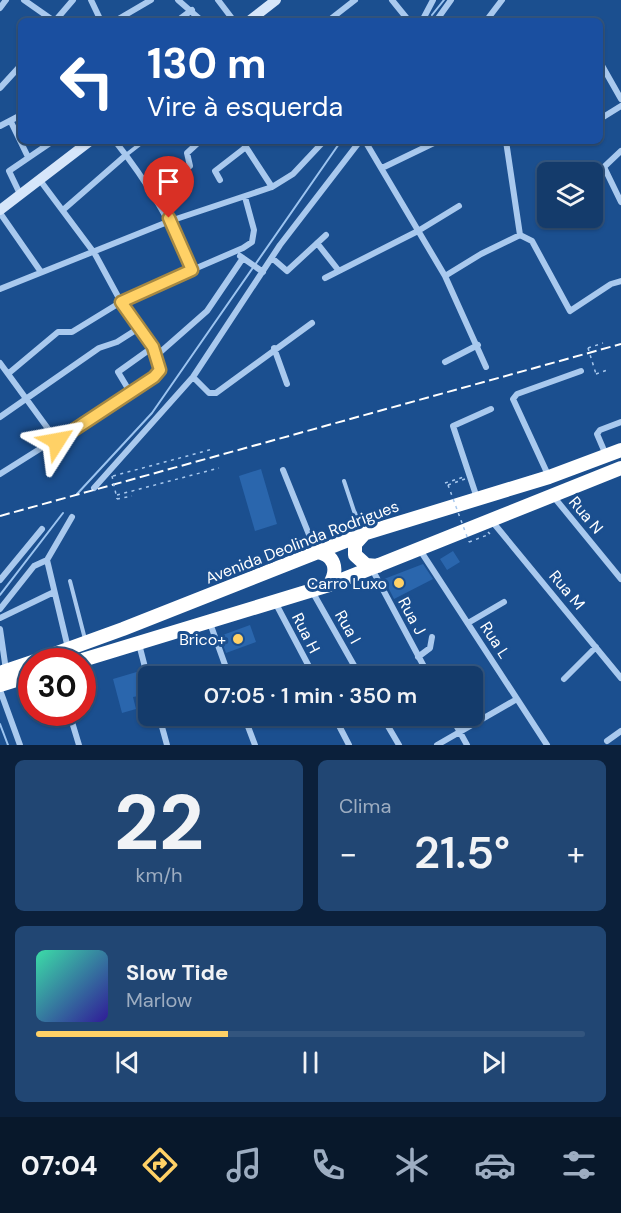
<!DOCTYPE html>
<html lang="pt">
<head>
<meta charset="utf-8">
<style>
	body { margin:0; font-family:"DM Sans",sans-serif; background:#214673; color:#f1f3f6; height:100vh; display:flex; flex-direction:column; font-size:22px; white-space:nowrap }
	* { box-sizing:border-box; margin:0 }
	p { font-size:20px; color:#9dadc1 }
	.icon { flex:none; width:33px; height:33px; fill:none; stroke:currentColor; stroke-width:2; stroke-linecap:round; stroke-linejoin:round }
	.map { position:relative; height:745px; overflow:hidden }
	.side { display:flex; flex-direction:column; gap:15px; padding:15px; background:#0b203b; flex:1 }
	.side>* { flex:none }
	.top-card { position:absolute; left:18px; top:18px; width:585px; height:126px; border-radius:9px; box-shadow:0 2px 4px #0004,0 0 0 2px #33557e; background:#1a4fa0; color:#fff; overflow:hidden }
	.fabs { position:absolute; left:537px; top:162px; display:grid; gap:12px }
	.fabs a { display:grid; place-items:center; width:66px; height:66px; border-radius:9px; background:#143b6b; box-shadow:0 2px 4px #0004,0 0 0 2px #33557e; font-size:30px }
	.speed { position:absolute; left:18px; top:648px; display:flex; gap:12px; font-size:30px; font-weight:700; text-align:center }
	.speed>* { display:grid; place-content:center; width:78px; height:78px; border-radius:50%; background:#143b6b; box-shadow:0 2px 4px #0004,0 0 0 2px #33557e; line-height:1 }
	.speed .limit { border:9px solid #d22; background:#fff; color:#111 }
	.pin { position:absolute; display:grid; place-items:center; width:51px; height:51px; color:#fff; margin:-62px -26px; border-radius:50% 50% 50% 0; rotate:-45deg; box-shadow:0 0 6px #0007 }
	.pin .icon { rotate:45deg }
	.me { position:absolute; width:66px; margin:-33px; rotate:56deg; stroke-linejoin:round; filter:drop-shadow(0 0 4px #0008) }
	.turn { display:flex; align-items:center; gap:21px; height:126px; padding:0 30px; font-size:27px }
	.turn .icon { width:78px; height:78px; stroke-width:2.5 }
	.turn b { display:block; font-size:42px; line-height:51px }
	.big { font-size:45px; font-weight:600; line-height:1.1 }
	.side .tile { flex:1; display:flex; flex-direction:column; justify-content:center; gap:9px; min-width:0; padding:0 21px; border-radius:9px; background:#214673 }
	.side .dial { align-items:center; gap:0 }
	.dial b { font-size:78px; line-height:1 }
	.song { display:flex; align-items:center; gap:18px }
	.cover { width:72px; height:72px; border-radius:9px; background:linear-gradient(135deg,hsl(160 70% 55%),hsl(250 70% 35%)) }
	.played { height:6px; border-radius:3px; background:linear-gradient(90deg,#ffd166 35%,#33557e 35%) }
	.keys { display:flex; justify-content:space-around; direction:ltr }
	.heat { display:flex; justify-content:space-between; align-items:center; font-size:33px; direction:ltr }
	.side .tiles { flex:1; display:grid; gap:15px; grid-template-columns:1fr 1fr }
	.tile:last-child { grid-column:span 2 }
	.trip { position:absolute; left:138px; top:666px; width:345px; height:60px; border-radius:9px; background:#143b6b; box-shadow:0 2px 4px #0004,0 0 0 2px #33557e; font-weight:600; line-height:60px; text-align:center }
	.menu { display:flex; height:96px; justify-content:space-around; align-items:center; background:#08182b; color:#9dadc1 }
	.menu .icon { width:42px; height:42px }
	.menu .on { color:#ffd166 }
	.menu b { font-size:27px; color:#f1f3f6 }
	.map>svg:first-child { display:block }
</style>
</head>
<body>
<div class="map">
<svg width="621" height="745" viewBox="0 0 621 745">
	<rect width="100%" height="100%" fill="#1b4f8f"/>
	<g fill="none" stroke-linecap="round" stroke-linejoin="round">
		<path stroke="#9cc4f0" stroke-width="2" d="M432 15 444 0
			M77 494 152 413 341 141
			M0 595 63 513
			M0 724 8 745"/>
	</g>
	<path fill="#2a66ad" d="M261 469 277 524 255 531 239 476Z
		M453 551 460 562 447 570 440 559Z
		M423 564 433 579 394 599 384 579Z
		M250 625 256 642 226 653 220 636Z
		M140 671 143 681 148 686 136 690 138 696 133 697 136 709 122 713 113 679Z
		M36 712H58V714L39 720Z"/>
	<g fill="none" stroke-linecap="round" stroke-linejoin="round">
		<path stroke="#a9c9ee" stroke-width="1.5" stroke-dasharray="3 4.5" stroke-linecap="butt" d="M588 348 603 343
			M596 374 610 369
			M113 476 213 449
			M445 483 464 477
			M448 485 465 479
			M117 495 219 468
			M117 499 132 496
			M469 542 490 534 488 532"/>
		<path stroke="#a9c9ee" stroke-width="4" d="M126 155 144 141
			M592 174 604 167
			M344 481 354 511 364 530
			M70 581 85 639"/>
		<path stroke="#a9c9ee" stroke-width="6" d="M24 0 54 21
			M91 0 101 21
			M178 0 202 21
			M218 0 234 21
			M392 0 409 21
			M0 8 6 0
			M55 21 73 0
			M115 21 151 0
			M177 21 192 10
			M328 21 355 0
			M422 21 433 0
			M436 21 451 0
			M486 21 502 0
			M600 62 621 99
			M0 88 21 65
			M600 119 621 106
			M11 122 28 157
			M0 126 21 115
			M242 141 272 187
			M365 141 445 276 486 367
			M506 141 520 235
			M621 151 604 167 621 202
			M187 168 190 166 187 153 200 141
			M382 168 438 141
			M220 180 215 171 246 147
			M20 194 9 171 53 141
			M63 210 126 155
			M0 213 41 272
			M317 243 339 271
			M240 256 263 272
			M272 258 287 271 326 235
			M192 270 243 248 252 242 254 230 245 197
			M445 276 481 254 520 235 532 241 570 311 611 284 621 281
			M325 278 418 231 459 206
			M0 289 170 221 272 187 293 174 324 141
			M274 348 287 384
			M157 355 207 311 243 258
			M445 362 478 345
			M0 363 57 441
			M9 373 58 332H72L121 302 192 270C169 219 149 184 115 141
			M193 377 209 393H216L312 323
			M130 392 118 372 153 347
			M0 417 99 348 117 342 139 328
			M606 455 597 434 600 430 621 422
			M283 470 316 552
			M0 474 154 377 161 366 153 347 121 302 95 254 39 179
			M549 477 513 399 517 394 581 371
			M94 488 193 377 280 245 360 141
			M553 496 621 579
			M477 498 453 426 491 409
			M491 520 621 678
			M420 550 547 745
			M372 569 429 676
			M0 580 42 529
			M312 591 360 676
			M275 602 314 676
			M0 609 34 566 47 560
			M0 618 54 592
			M210 623 229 676
			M468 623 504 602
			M0 629 6 670
			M139 644 148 679
			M68 648 47 560 72 517
			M418 657 430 648 432 637
			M564 679 596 647
			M0 690 20 745
			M69 712 79 745
			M159 716 167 745
			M244 716 255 745
			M334 716 349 745
			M382 716 399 745
			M451 716 467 745
			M607 741 621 731
			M437 745 517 699"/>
		<path stroke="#d6e6fa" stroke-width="10" d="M249 21 276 0
			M0 210 90 141"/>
		<path stroke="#fff" stroke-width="14" d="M364 534 355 544V555L366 565 378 566
			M316 552C335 554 339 570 329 585
			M32 662 123 629 366 533 549 477 621 450
			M76 662 329 585 621 468
			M0 673 32 662
			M0 685 32 675"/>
		<path stroke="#fff" stroke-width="2" stroke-dasharray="10 4.5" stroke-linecap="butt" d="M0 516 621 344"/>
		<path stroke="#a9c9ee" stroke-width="1.5" stroke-dasharray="3 4.5" stroke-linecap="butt" d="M588 348 596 374
			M112 476 117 499
			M448 485 469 542"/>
	</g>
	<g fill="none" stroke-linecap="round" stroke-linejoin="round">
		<defs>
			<path id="route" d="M57 441 154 377 160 370 153 347 121 302 192 270 169 218"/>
		</defs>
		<use href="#route" stroke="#a68842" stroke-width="15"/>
		<use href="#route" stroke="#ffd166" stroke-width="10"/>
	</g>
	<g fill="#ffd166" stroke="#1b4f8f" stroke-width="2">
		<circle cx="399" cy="583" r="6"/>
		<circle cx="238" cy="639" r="6"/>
	</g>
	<g text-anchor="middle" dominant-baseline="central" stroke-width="6" stroke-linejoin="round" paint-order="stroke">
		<g font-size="16" fill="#fff" stroke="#1b4f8f">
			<text transform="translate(586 515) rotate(50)">Rua N</text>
			<text transform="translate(302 542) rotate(-21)">Avenida Deolinda Rodrigues</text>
			<text transform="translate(567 590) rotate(50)">Rua M</text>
			<text transform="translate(412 616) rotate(62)">Rua J</text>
			<text transform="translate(348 627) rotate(61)">Rua I</text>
			<text transform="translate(306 633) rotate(63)">Rua H</text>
			<text transform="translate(495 640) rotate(57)">Rua L</text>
		</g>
		<g font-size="16" fill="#fff" stroke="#1b4f8f" text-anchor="end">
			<text x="387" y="583">Carro Luxo</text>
			<text x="226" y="639">Brico+</text>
		</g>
	</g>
</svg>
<div class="fabs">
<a><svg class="icon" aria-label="layers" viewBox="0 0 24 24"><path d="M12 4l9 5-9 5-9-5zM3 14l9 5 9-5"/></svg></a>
</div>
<div class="speed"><div class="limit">30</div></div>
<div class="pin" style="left:169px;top:218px;background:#d93025"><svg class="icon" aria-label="arrive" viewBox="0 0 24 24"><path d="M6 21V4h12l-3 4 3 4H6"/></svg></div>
<svg class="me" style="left:57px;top:441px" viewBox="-20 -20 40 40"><path d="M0-17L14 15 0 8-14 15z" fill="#ffd166" stroke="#fff" stroke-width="4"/></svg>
<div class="trip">07:05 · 1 min · 350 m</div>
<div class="top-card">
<div class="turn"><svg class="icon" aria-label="left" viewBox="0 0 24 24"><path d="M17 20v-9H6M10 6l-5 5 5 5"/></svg><div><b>130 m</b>Vire à esquerda</div></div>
</div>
</div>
<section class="side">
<div class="tiles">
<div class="tile dial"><b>22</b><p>km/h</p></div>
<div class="tile"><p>Clima</p>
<div class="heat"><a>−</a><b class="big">21.5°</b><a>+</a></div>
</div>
<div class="tile">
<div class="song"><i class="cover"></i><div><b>Slow Tide</b><p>Marlow</p></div></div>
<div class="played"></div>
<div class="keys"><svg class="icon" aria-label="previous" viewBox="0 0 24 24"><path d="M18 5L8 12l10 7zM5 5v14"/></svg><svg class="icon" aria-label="pause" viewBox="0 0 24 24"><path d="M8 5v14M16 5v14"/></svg><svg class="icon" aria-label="next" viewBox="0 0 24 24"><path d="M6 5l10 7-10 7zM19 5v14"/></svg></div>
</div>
</div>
</section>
<nav class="menu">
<b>07:04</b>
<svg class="icon on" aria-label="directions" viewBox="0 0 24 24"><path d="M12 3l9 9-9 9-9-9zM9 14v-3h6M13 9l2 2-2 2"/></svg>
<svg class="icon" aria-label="music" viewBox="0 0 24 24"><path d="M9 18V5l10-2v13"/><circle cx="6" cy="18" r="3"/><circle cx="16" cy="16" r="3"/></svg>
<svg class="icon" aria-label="phone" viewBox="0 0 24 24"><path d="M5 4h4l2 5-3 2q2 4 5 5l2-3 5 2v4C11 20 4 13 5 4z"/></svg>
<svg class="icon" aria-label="climate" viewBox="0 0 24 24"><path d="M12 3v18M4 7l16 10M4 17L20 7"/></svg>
<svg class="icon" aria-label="car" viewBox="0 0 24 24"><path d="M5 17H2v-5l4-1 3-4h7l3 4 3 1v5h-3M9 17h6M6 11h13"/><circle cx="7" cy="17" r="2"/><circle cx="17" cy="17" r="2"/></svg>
<svg class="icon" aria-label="filters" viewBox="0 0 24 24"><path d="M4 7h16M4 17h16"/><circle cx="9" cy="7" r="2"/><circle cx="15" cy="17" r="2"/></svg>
</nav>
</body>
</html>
